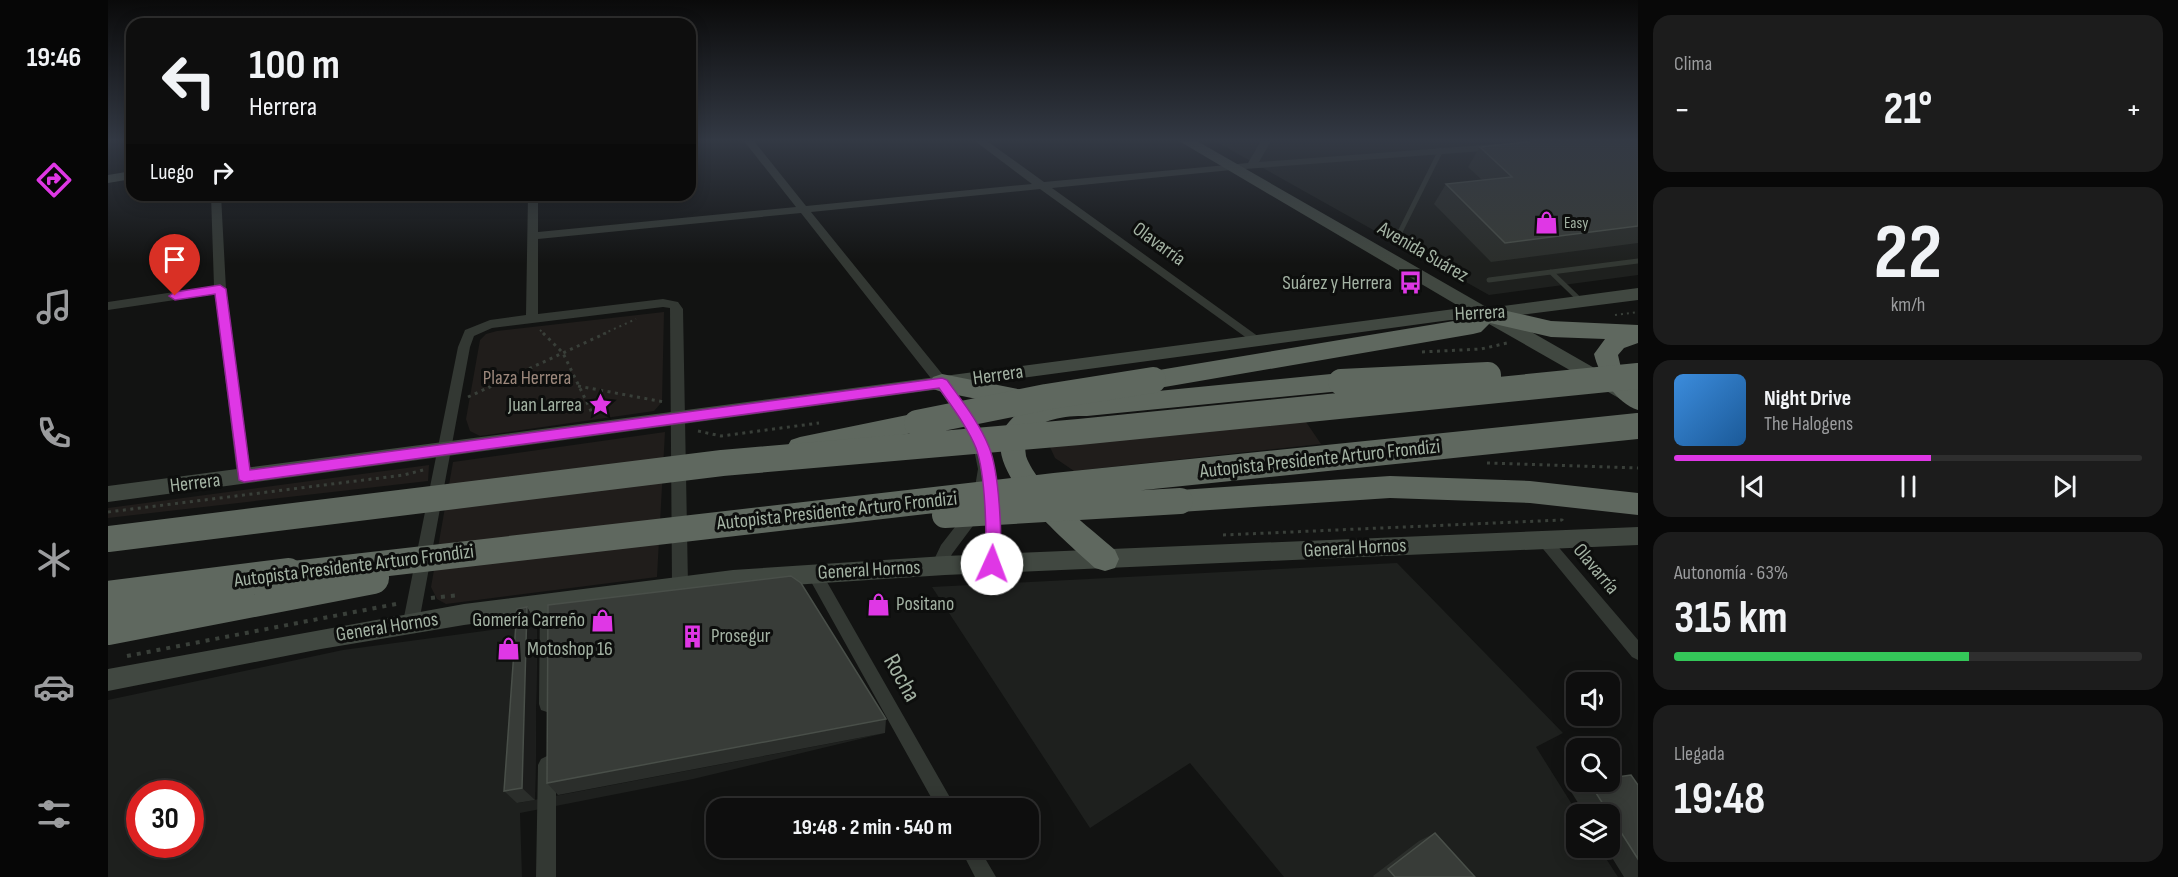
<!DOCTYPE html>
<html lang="es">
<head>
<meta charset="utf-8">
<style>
	body { margin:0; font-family:"Sofia Sans Condensed",sans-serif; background:#1c1c1c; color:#f1f3f6; height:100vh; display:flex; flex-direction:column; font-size:22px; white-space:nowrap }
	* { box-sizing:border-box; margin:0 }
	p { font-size:20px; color:#9b9c9e }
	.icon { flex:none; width:33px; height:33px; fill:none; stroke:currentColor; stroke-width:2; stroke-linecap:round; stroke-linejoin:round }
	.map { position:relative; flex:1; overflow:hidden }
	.side { display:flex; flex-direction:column; gap:15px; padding:15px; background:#080808; width:540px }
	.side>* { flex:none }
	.banner { position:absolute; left:18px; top:18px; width:570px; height:183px; border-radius:18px; box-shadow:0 3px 15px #0003,0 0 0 2px #2e2e2e; background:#0e0e0e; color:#f1f3f6; overflow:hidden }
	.tools { position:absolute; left:1458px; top:672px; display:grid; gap:12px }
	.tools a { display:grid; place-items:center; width:54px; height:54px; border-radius:12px; background:#0e0e0e; box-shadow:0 3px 15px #0003,0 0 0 2px #2e2e2e; font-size:30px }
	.speed { position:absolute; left:18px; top:780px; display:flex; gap:12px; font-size:30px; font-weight:700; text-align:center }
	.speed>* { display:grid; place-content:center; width:78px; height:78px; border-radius:50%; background:#0e0e0e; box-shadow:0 3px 15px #0003,0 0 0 2px #2e2e2e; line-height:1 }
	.speed .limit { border:9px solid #d22; background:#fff; color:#111 }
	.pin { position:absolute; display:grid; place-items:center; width:51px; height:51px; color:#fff; margin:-62px -26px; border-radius:50% 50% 50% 0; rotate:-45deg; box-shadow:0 0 6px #0007 }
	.pin .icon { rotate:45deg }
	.me { position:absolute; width:66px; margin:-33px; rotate:2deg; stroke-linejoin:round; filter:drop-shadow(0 0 4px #0008) }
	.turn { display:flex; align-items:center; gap:21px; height:126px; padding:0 24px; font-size:27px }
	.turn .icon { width:78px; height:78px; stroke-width:2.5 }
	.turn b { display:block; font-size:42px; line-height:51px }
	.then { display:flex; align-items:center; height:57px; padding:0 24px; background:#0003; gap:12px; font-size:22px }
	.big { font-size:45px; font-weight:700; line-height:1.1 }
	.side .card { flex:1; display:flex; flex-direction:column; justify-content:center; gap:9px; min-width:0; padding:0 21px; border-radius:18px; background:#1c1c1c }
	.side .dial { align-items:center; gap:0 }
	.dial b { font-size:78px; line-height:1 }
	.song { display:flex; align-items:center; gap:18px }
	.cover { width:72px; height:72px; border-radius:9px; background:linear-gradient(135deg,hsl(210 70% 55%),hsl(210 70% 35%)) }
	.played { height:6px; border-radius:3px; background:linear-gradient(90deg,#df37e5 55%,#2e2e2e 55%) }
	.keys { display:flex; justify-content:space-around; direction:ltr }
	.heat { display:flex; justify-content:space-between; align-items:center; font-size:33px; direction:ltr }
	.charge { height:9px; border-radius:4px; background:linear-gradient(90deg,#34c759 63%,#2e2e2e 0) }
	.trip { position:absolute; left:598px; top:798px; width:333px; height:60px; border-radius:18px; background:#0e0e0e; box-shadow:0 3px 15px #0003,0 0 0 2px #2e2e2e; font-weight:700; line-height:60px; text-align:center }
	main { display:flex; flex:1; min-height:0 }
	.menu { display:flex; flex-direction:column; width:108px; justify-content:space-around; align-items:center; background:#060606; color:#9b9c9e }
	.menu .icon { width:42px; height:42px }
	.menu .selected { color:#df37e5 }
	.menu b { font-size:27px; color:#f1f3f6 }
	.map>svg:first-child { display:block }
</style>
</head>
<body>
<main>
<nav class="menu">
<b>19:46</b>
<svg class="icon selected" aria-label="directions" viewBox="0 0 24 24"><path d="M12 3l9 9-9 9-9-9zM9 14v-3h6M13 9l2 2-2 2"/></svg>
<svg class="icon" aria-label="music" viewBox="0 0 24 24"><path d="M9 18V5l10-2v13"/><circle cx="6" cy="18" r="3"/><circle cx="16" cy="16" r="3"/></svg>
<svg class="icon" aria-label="phone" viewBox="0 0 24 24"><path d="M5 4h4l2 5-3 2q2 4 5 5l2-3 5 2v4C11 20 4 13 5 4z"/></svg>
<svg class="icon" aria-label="climate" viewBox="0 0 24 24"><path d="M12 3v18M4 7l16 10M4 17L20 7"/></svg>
<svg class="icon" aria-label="car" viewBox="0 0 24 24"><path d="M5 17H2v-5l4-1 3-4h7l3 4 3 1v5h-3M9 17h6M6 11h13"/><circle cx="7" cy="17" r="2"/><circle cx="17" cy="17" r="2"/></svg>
<svg class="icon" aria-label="filters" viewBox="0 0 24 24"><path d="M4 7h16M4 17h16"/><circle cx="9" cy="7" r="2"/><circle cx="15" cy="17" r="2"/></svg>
</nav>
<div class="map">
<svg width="1530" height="877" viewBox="0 0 1530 877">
	<rect width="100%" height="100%" fill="#121312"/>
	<path fill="#1e201e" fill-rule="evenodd" d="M1107 141H1530V275L1381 295Z
		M1289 563 1455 733 1428 747 1470 814 1468 848H1491L1510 877H1176L1082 763 982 828 824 587Z
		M420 625 410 803 777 733 585 779 412 813 414 877H0V700L235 650ZM32 794H82V844H32Z"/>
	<path fill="#201d1b" d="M556 312 554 402 546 411 372 436 362 431 358 419 372 340 378 334 389 331Z
		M1196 419 1213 444 966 471 947 458 941 445Z
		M557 432 549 577 338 604 329 599 323 587 345 462Z
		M321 465 320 481 0 518V508Z"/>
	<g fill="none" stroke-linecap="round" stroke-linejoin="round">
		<path stroke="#393f39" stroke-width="2" stroke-dasharray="2 4" stroke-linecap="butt" d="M1507 315 1530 312
			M432 330 436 334
			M495 334 528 319"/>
		<path stroke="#393f39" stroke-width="3" stroke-dasharray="3 4.5" stroke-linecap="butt" d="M435 333 455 353 485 415
			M1314 352 1373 349 1399 343
			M470 386 556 402
			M360 397 498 333
			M590 431 613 436 711 423
			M1379 463 1530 468
			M0 512 296 475 319 469
			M1115 535 1454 520 1457 524"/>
		<path stroke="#393f39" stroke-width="4" stroke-dasharray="4 6" stroke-linecap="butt" d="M323 598 352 595
			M19 656 293 603"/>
		<path stroke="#333833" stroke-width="5" d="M1290 236 1333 150
			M1443 272 1474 302
			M1381 280 1530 261"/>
		<path fill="#333833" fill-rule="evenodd" d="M636 141H646L698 206 924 184 867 141H879L936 182 1140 163 1153 141H1163L1151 162 1388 144 1393 147 1388 150 1123 170 944 188 1151 337 1153 340 1151 343 1147 344 932 189 703 212 839 380 876 435 884 469 879 505H888L890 509C892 527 898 551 889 569L884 571 879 569 876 564 879 548 876 511 844 554 836 571 831 573 826 571 823 566 833 545 864 505 870 469 864 440 829 386 693 213 430 239V314L555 299 570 302 575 309 580 585 577 590 572 592 567 590 564 585 562 308 555 307 384 328 366 336 362 347 311 622 309 627 303 629 297 627 295 622 350 347 357 330 382 320 418 315 420 195H430V232L688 207Z
			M103 195H113L118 289 143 476 141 480H131L129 476 107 294 0 310V302L106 286Z
			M1436 534 1441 536 1530 640V660L1524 657 1431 544 1429 540 1431 536Z
			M706 566 711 568 848 808H829L701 578 698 573 701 568Z
			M440 597 446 599 448 604 447 704 445 710 439 712 433 710 431 704 432 604 434 599Z
			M439 756 445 759 448 765V877H428L430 765 433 759Z
			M852 848H871L888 877H867Z"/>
		<path fill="#414841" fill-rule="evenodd" d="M1071 141H1089L1380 308 1530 288V300L1397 317 1530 393V409L1374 320H1342L0 502V486L1354 308Z
			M24 171V179L0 183V175Z
			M1530 527V545L837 575 625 589 356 625 213 649 0 691V669L356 604 625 570 837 556Z"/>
		<path fill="#5f685f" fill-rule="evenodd" d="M1377 306 1443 321 1530 325V343L1516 348 1510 355 1513 368 1530 385V410C1508 403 1491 375 1486 354L1497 339 1443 337 1382 323 1373 332 1365 334 1045 389 1036 386 1033 380 1036 374 1045 371 1358 319 1369 309Z
			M1233 373 1242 376 1245 382 1242 388 1233 391 979 416C955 416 934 418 917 437 917 443 917 450 918 456 928 487 982 528 1007 550L1011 559 1007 568 997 571 987 568C959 542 863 464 901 422 907 415 910 412 919 409L834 392 825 389 822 383 825 377 834 374 955 398H979Z
			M809 413 818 416 822 423 818 430 692 457 683 454 679 447 683 440 692 437Z
			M1282 476 1422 481 1530 493V515L1422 503 1282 498 1072 512 1062 509 1058 501 1062 493 1072 490Z"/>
		<path stroke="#5f685f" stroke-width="26" d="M1233 382 1380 375
			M809 423 938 397 1045 380
			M837 515 1072 501
			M0 539 614 463 971 432 1530 376
			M168 576 947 486 1530 426"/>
		<path stroke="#5f685f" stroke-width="32" d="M0 597 180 574
			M0 629 265 578"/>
	</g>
	<path fill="#2b2e2b" d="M1530 141V243L1383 262 1326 204 1338 184 1374 180 1360 167 1372 147Z
		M419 607 429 624 427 800 409 803 396 791Z
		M778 719 777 733 450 795 439 783Z
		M1481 782 1530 785V877H1516L1498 848H1502V814H1477L1462 790Z
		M1327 833 1367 877H1266L1265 876 1311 841Z"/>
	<path fill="#1c1d1c" d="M419 607 429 624 427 800 414 788Z"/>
	<path fill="#383c38" stroke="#494f49" stroke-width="1.5" d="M1426 141H1530V226L1397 243 1338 184 1404 177 1372 147Z
		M683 576 693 583 778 719 439 783 440 605Z
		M419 607 414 788 396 791 409 609Z
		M1523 775 1530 785V859L1481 782H1502V778Z
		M1327 833 1367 877H1287L1280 869Z"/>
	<linearGradient id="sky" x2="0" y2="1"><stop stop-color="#0a0a0a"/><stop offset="0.53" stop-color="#333944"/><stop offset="1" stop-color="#333944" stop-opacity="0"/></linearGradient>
	<rect width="1530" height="264" fill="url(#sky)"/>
	<path fill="#df37e5" stroke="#912495" stroke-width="1.5" d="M112 285 118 289 142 470 834 378 839 380C854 401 871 422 881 447 891 471 895 538 891 564L884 570 876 564C880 538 877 472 868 448 859 426 844 407 831 388L136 482 131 480 107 294 67 300 61 296 67 292Z"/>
	<defs>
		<symbol id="shop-bare" viewBox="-9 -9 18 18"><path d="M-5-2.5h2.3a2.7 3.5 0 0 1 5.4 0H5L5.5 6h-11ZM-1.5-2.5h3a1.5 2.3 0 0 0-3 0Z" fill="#df37e5" stroke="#0d0e0d" stroke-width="2.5" paint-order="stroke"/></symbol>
		<symbol id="bus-bare" viewBox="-9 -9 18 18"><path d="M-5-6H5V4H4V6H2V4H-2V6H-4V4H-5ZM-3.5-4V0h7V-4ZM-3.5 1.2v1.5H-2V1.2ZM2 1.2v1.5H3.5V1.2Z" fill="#df37e5" stroke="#0d0e0d" stroke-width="2.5" paint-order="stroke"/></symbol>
		<symbol id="sight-bare" viewBox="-9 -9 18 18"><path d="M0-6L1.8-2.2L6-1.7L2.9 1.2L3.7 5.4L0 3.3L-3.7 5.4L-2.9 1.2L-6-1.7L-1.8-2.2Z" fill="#df37e5" stroke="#0d0e0d" stroke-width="2.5" paint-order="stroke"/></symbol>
		<symbol id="building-bare" viewBox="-9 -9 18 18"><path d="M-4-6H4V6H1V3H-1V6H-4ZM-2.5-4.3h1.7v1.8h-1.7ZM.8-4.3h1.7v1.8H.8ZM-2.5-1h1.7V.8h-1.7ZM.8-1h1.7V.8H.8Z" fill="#df37e5" stroke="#0d0e0d" stroke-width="2.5" paint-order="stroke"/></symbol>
	</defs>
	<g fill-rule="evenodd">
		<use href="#shop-bare" x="1422" y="206" width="33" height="33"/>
		<use href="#bus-bare" x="1286" y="266" width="33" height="33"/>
		<use href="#sight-bare" x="476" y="388" width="33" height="33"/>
		<use href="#shop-bare" x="754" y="588" width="33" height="33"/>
		<use href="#shop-bare" x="478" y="604" width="33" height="33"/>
		<use href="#building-bare" x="568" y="620" width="33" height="33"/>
		<use href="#shop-bare" x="384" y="632" width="33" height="33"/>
	</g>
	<g text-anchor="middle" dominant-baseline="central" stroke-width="6" stroke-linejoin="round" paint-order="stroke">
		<g font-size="16" fill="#a4b3a4" stroke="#0d0e0d" text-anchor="start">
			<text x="1456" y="223">Easy</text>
		</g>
		<g font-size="20" fill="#a4b3a4" stroke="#0d0e0d">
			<text transform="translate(1051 244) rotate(36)">Olavarría</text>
			<text transform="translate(1315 252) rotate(30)">Avenida Suárez</text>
			<text transform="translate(1372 313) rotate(-3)">Herrera</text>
			<text transform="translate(890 375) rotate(-8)">Herrera</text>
			<text transform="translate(1212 459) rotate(-6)">Autopista Presidente Arturo Frondizi</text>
			<text transform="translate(87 483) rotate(-7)">Herrera</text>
			<text transform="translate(729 511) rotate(-6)">Autopista Presidente Arturo Frondizi</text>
			<text transform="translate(1247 548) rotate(-3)">General Hornos</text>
			<text transform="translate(246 566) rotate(-7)">Autopista Presidente Arturo Frondizi</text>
			<text transform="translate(1488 569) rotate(50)">Olavarría</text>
			<text transform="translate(761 570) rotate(-3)">General Hornos</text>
			<text transform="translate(279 627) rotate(-9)">General Hornos</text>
		</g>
		<g font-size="20" fill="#a4b3a4" stroke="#0d0e0d" text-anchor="end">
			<text x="1284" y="283">Suárez y Herrera</text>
			<text x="474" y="405">Juan Larrea</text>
			<text x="788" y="604" text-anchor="start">Positano</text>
			<text x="477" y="620">Gomería Carreño</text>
			<text x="603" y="636" text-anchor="start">Prosegur</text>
			<text x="419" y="649" text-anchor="start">Motoshop 16</text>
		</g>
		<g font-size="20" fill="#9d887c" stroke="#0d0e0d">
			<text x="419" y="378">Plaza Herrera</text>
		</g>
		<g font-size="24" fill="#a4b3a4" stroke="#0d0e0d">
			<text transform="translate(794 678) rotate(61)">Rocha</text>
		</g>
	</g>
</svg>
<div class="tools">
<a><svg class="icon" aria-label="sound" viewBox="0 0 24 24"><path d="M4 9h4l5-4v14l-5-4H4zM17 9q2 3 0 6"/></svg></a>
<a><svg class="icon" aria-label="search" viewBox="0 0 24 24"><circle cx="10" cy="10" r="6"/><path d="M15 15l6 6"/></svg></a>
<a><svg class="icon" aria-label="layers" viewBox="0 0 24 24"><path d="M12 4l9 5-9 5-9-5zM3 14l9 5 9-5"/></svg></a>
</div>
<div class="speed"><div class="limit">30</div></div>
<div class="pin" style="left:67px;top:296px;background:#d93025"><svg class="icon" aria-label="arrive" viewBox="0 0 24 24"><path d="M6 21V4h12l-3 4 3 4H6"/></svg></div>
<svg class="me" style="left:884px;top:564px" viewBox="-20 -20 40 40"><circle r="19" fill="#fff"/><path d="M0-13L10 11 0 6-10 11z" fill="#df37e5"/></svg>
<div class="trip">19:48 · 2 min · 540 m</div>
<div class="banner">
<div class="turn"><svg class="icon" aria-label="left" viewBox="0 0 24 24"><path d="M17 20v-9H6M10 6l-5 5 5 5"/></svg><div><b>100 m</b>Herrera</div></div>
<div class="then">Luego<svg class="icon" aria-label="right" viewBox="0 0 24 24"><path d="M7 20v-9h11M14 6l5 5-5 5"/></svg></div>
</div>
</div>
<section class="side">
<div class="card"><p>Clima</p>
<div class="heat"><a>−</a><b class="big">21°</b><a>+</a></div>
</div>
<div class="card dial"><b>22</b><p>km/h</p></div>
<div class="card">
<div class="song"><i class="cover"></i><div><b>Night Drive</b><p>The Halogens</p></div></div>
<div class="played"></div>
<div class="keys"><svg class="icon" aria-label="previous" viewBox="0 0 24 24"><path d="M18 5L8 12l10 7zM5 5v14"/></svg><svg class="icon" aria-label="pause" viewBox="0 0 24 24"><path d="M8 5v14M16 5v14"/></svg><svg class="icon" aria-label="next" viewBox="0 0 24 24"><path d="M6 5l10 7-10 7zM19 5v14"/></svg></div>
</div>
<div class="card"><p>Autonomía · 63%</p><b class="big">315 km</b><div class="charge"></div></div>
<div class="card"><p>Llegada</p><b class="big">19:48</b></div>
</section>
</main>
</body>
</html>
